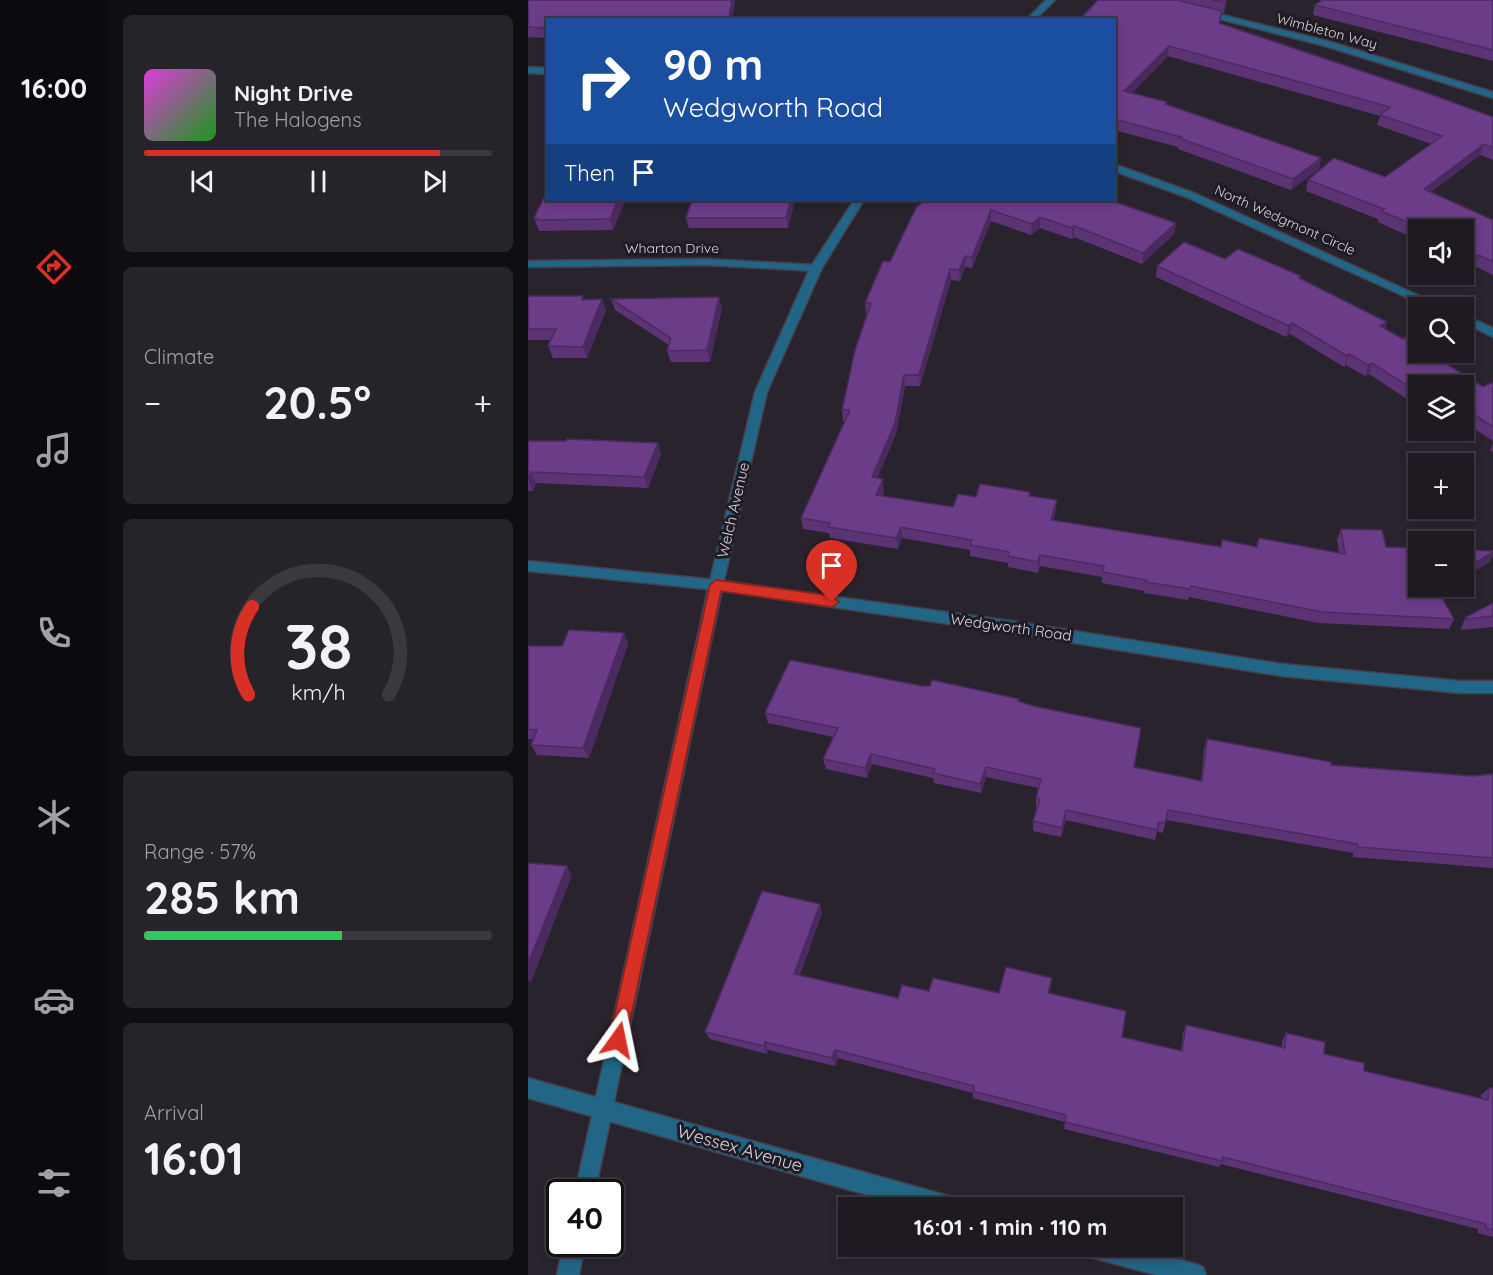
<!DOCTYPE html>
<html lang="en">
<head>
<meta charset="utf-8">
<style>
	body { margin:0; font-family:Quicksand,sans-serif; background:#27232a; color:#f1f3f6; height:100vh; display:flex; flex-direction:column; font-size:22px; white-space:nowrap }
	* { box-sizing:border-box; margin:0 }
	p { font-size:20px; color:#a1a1a5 }
	.icon { flex:none; width:33px; height:33px; fill:none; stroke:currentColor; stroke-width:2; stroke-linecap:round; stroke-linejoin:round }
	.map { position:relative; flex:1; overflow:hidden }
	.sheet { display:flex; flex-direction:column; gap:15px; padding:15px; background:#110e13; width:420px }
	.sheet>* { flex:none }
	.hud { position:absolute; left:18px; top:18px; width:570px; height:183px; border-radius:0px; box-shadow:0 3px 9px #0003,0 0 0 2px #3c3840; background:#1a4fa0; color:#fff; overflow:hidden }
	.controls { position:absolute; left:880px; top:219px; display:grid; gap:12px }
	.controls a { display:grid; place-items:center; width:66px; height:66px; border-radius:0px; background:#1f1a22; box-shadow:0 3px 9px #0003,0 0 0 2px #3c3840; font-size:30px }
	.speed { position:absolute; left:18px; top:1179px; display:flex; gap:12px; font-size:30px; font-weight:700; text-align:center }
	.speed>* { display:grid; place-content:center; width:78px; height:78px; border-radius:50%; background:#1f1a22; box-shadow:0 3px 9px #0003,0 0 0 2px #3c3840; line-height:1 }
	.speed .limit { border:3px solid #111; border-radius:9px; background:#fff; color:#111 }
	.pin { position:absolute; display:grid; place-items:center; width:51px; height:51px; color:#fff; margin:-62px -26px; border-radius:50% 50% 50% 0; rotate:-45deg; box-shadow:0 0 6px #0007 }
	.pin .icon { rotate:45deg }
	.me { position:absolute; width:66px; margin:-33px; rotate:12deg; stroke-linejoin:round; filter:drop-shadow(0 0 4px #0008) }
	.turn { display:flex; align-items:center; gap:21px; height:126px; padding:0 18px; font-size:27px }
	.turn .icon { width:78px; height:78px; stroke-width:2.5 }
	.turn b { display:block; font-size:42px; line-height:51px }
	.then { display:flex; align-items:center; height:57px; padding:0 18px; background:#0003; gap:12px; font-size:22px }
	.big { font-size:45px; font-weight:800; line-height:1.1 }
	.sheet .tile { flex:1; display:flex; flex-direction:column; justify-content:center; gap:9px; min-width:0; padding:0 21px; border-radius:9px; background:#27232a }
	.sheet .dial { align-items:center; gap:0 }
	.dial svg { height:156px; overflow:visible; fill:none; stroke:#3c3840; stroke-width:7; stroke-linecap:round; text-anchor:middle }
	.dial text { fill:#f1f3f6; stroke:none }
	.song { display:flex; align-items:center; gap:18px }
	.cover { width:72px; height:72px; border-radius:9px; background:linear-gradient(135deg,hsl(300 70% 55%),hsl(120 70% 35%)) }
	.played { height:6px; border-radius:3px; background:linear-gradient(90deg,#d93025 85%,#3c3840 85%) }
	.keys { display:flex; justify-content:space-around; direction:ltr }
	.heat { display:flex; justify-content:space-between; align-items:center; font-size:33px; direction:ltr }
	.charge { height:9px; border-radius:4px; background:linear-gradient(90deg,#34c759 57%,#3c3840 0) }
	.trip { position:absolute; left:310px; top:1197px; width:345px; height:60px; border-radius:0px; background:#1f1a22; box-shadow:0 3px 9px #0003,0 0 0 2px #3c3840; font-weight:800; line-height:60px; text-align:center }
	main { display:flex; flex:1; min-height:0 }
	.tab-bar { display:flex; flex-direction:column; width:108px; justify-content:space-around; align-items:center; background:#0c0a0e; color:#a1a1a5 }
	.tab-bar .icon { width:42px; height:42px }
	.tab-bar .on { color:#d93025 }
	.tab-bar b { font-size:27px; color:#f1f3f6 }
	.map>svg:first-child { display:block }
</style>
</head>
<body>
<main>
<nav class="tab-bar">
<b>16:00</b>
<svg class="icon on" aria-label="directions" viewBox="0 0 24 24"><path d="M12 3l9 9-9 9-9-9zM9 14v-3h6M13 9l2 2-2 2"/></svg>
<svg class="icon" aria-label="music" viewBox="0 0 24 24"><path d="M9 18V5l10-2v13"/><circle cx="6" cy="18" r="3"/><circle cx="16" cy="16" r="3"/></svg>
<svg class="icon" aria-label="phone" viewBox="0 0 24 24"><path d="M5 4h4l2 5-3 2q2 4 5 5l2-3 5 2v4C11 20 4 13 5 4z"/></svg>
<svg class="icon" aria-label="climate" viewBox="0 0 24 24"><path d="M12 3v18M4 7l16 10M4 17L20 7"/></svg>
<svg class="icon" aria-label="car" viewBox="0 0 24 24"><path d="M5 17H2v-5l4-1 3-4h7l3 4 3 1v5h-3M9 17h6M6 11h13"/><circle cx="7" cy="17" r="2"/><circle cx="17" cy="17" r="2"/></svg>
<svg class="icon" aria-label="filters" viewBox="0 0 24 24"><path d="M4 7h16M4 17h16"/><circle cx="9" cy="7" r="2"/><circle cx="15" cy="17" r="2"/></svg>
</nav>
<section class="sheet">
<div class="tile">
<div class="song"><i class="cover"></i><div><b>Night Drive</b><p>The Halogens</p></div></div>
<div class="played"></div>
<div class="keys"><svg class="icon" aria-label="previous" viewBox="0 0 24 24"><path d="M18 5L8 12l10 7zM5 5v14"/></svg><svg class="icon" aria-label="pause" viewBox="0 0 24 24"><path d="M8 5v14M16 5v14"/></svg><svg class="icon" aria-label="next" viewBox="0 0 24 24"><path d="M6 5l10 7-10 7zM19 5v14"/></svg></div>
</div>
<div class="tile"><p>Climate</p>
<div class="heat"><a>−</a><b class="big">20.5°</b><a>+</a></div>
</div>
<div class="tile dial"><svg viewBox="0 0 100 80">
<path d="M14 69A42 42 0 1 1 86 69"/>
<path d="M14 69A42 42 0 0 1 16 24" stroke="#d93025"/>
<text x="50" y="56" font-size="32" font-weight="700">38</text>
<text x="50" y="72" font-size="11">km/h</text>
</svg></div>
<div class="tile"><p>Range · 57%</p><b class="big">285 km</b><div class="charge"></div></div>
<div class="tile"><p>Arrival</p><b class="big">16:01</b></div>
</section>
<div class="map">
<svg width="965" height="1275" viewBox="0 0 965 1275">
	<rect width="100%" height="100%" fill="#29232d"/>
	<g fill="none" stroke-linecap="round" stroke-linejoin="round">
		<defs>
			<path id="minor" d="M675 10 803 42 965 92V98L797 46 672 14 671 12Z
				M179 259 288 265 294 268 288 271 179 265 0 267V261Z
				M0 561 188 580 490 622 754 664 932 681H965V693H932L754 676 490 634 188 590 0 571Z
				M0 1078 424 1197 431 1201 434 1208H385L0 1098Z
				M551 1246H603L667 1264 675 1267 678 1275H628L562 1257 554 1254Z"/>
			<path id="tertiary" d="M518 0H527L507 20H498Z
				M0 67 20 68V74L0 73Z
				M586 164 666 193 918 308H902L658 197 586 171Z
				M326 200H336L294 268 239 392 195 585 67 1192H47L181 585 227 392 282 268Z
				M936 315 965 328V337L936 323Z
				M35 1244H57L51 1275H29Z"/>
		</defs>
		<use href="#minor" stroke="#453f49" stroke-width="3"/>
		<use href="#tertiary" stroke="#453f49" stroke-width="3"/>
		<use href="#minor" fill="#216686" fill-rule="evenodd"/>
		<use href="#tertiary" fill="#216686" fill-rule="evenodd"/>
	</g>
	<path fill="#5c3475" d="M0 0H207L204 20H20V38L0 37Z
		M570 0H699L696 13H694L692 24 965 117V160L952 155 903 192 965 220V275L947 266 942 269 936 266V230H891V244L882 240 883 237 850 222V219L778 191 780 180 857 177 903 144 849 125 852 116 640 56 604 93 639 102V105L793 158 791 169 763 190 650 149V147L586 130V20Z
		M965 0V61L785 15 787 5Z
		M20 200H97L85 230 11 231 6 218Z
		M164 200H267L260 228H161L158 218Z
		M397 200 648 223 646 234 614 264 546 237 544 239 512 228 503 235 463 221 444 268 437 267 432 281 423 280 392 386H377L368 434 349 478 356 490 354 496 425 507 448 497 502 492V496L528 511 525 520 693 547H728L731 538 811 553 809 540 813 529 858 547 911 593 926 619 921 629 790 623 661 597 660 600 616 593 617 591 574 583V577L512 566 510 573 480 567V563L442 556V550L374 538 370 549 302 538 301 533 275 529 273 518 317 421H315L314 410 340 314H338L337 303 362 262Z
		M697 259 773 279 859 322 857 329 955 387 965 382V441L936 422V386H891V407L841 374 837 376 818 365 816 367 762 334 758 337 628 277 629 266Z
		M0 296 56 300 78 310 59 358H25L20 346 23 340H0Z
		M83 299 194 308 182 362H143L139 351 141 345 87 310Z
		M0 441 133 454 120 488 8 483 5 491H0Z
		M965 444V452L962 450Z
		M965 603V627L933 630V628L938 617Z
		M100 644 61 758 9 755 3 745 5 739H0V646H34Z
		M394 686 491 699V701L606 767 673 781 676 749 679 739 803 765 944 776 965 774V868L825 857V853L638 820 635 833 629 831 627 840 538 820 533 837 505 831V821L509 808H508V798L511 788 458 777 453 793 406 783 405 778 344 764 339 778 298 769 295 759 305 737 240 723 237 713Z
		M294 913 272 975 370 998 401 991 471 993 523 986 521 993 594 1037 653 1051 655 1033 658 1025 754 1048V1041L758 1033 796 1054 836 1071 953 1098V1095L961 1088 965 1089V1237L950 1233V1229L693 1164 691 1167 536 1129 537 1122 445 1098V1093L310 1058 307 1066 240 1050 239 1054 182 1039 177 1032Z"/>
	<path fill="#4b2a5f" d="M204 0H207L204 20H201Z
		M698 0H699L696 13 697 3Z
		M641 46 640 56 596 101V91Z
		M956 144 952 155 892 200 896 189Z
		M793 158 791 169 763 190 765 179Z
		M90 200H97L85 230 82 219Z
		M263 200H267L260 228 258 218Z
		M463 210V221L444 268V257Z
		M512 217V228L503 235 504 224Z
		M648 223 646 234 614 264 615 253Z
		M546 226V237L544 239V228Z
		M951 255 947 266 942 269 946 258Z
		M437 256V267L432 281 431 270Z
		M422 269 423 280 392 386 391 375Z
		M191 297 194 308 182 362 179 350Z
		M74 299 78 310 59 358 55 347Z
		M859 322 856 333 852 326Z
		M764 323 762 334 758 337 761 326Z
		M821 354 818 365 816 367 819 356Z
		M844 363 841 374 837 376 840 365Z
		M376 375 377 386 368 434 345 488 344 477Z
		M130 443 133 454 120 488 116 477Z
		M3 472 8 483 5 491 0 480Z
		M355 479 356 490 349 506 348 495Z
		M529 500 528 511 522 531 523 520Z
		M373 527 374 538 370 549 368 538Z
		M965 552V555L962 562 936 578V570Z
		M512 555V566L510 573V562Z
		M909 586H921L903 598 908 587Z
		M96 633 100 644 61 758 55 748Z
		M343 754 344 764 339 778 337 768Z
		M458 767V777L453 793 452 784Z
		M538 810V820L533 837 534 828Z
		M39 866 44 875 3 983 0 980V964Z
		M292 904 294 913 269 982 266 974Z
		M237 1042 240 1050 239 1054 236 1046Z
		M307 1050 310 1058 307 1066 304 1058Z"/>
	<path fill="#6b3c88" stroke="#4b2a5f" stroke-width="1.5" d="M0 0H204L201 19 203 20H20V28L0 27Z
		M570 0H649L694 11 691 23 902 94 965 117V148L956 144 896 189 965 220V262L951 255 946 258 936 253V230H891V232L885 229 889 226 853 211 856 209 780 180 806 158 857 177 914 136 852 115 862 107 641 46 596 91 639 102 637 104 793 158 765 179 651 138 653 137 586 119V20H551Z
		M684 0H698L697 3Z
		M794 0H965V50L787 5Z
		M20 189V200H90L82 219 7 220 9 218H6Z
		M164 200H263L258 218H158Z
		M397 200H581L648 223 615 253 546 226 544 228 512 217 504 224 463 210 444 257 437 256 431 270 422 269 391 375H376L367 423 344 477 355 479 348 495 425 507 430 494 448 497 452 484 502 492 501 496 529 500 523 520 693 547 694 540 729 547 731 538 817 554 813 529 854 530 858 547 891 548V586H909L908 587 926 619 794 612 663 586 662 589 618 582V580L575 572 576 566 512 555 510 562 480 556 481 552 442 545 444 540 373 527 368 538 300 527 302 523 273 518 322 410H314L327 350 343 303H337L355 261 362 262 388 208Z
		M656 242 697 259 710 249 773 276 771 278 859 322 852 326 875 339 876 337 891 347V352H900L955 387 965 382V427L936 408V386H891V393L844 363 840 365 821 354 819 356 764 323 761 326 629 266Z
		M0 296H55L54 300 74 299 55 347 20 346 28 329H0Z
		M191 297 179 350 139 351 143 338 83 299Z
		M39 439 130 443 116 477 3 472 0 479V441H38Z
		M936 550 965 551V552L936 570Z
		M965 603V616L939 619 938 617Z
		M41 630 96 633 55 748 3 745 9 730 0 729V646H34Z
		M262 660 394 686H402L404 680 491 699 490 701 505 706 613 728 606 767 674 781 679 739 803 762V765L944 776 965 774V858L830 847 829 844 640 810 637 823 631 822 629 830 538 810 534 828 505 821 512 799 508 798 513 779 458 767 452 784 405 773 407 769 343 754 337 768 295 759 310 728 237 713Z
		M0 863 39 866 0 964Z
		M234 891 292 904 266 974 370 998 374 985 401 991 405 978 471 993 478 967 524 978 520 993 598 1011 594 1037 654 1051 658 1025 757 1048 758 1033 797 1042 796 1054 836 1063V1071L960 1100 961 1088 965 1089V1230L958 1228V1224L695 1157 694 1161 537 1122 538 1115 445 1091 446 1086 307 1050 304 1058 237 1042 236 1046 177 1032Z"/>
	<path fill="#d93025" stroke="#8d1f18" stroke-width="1.5" d="M188 580 304 596 311 602 304 607 193 591 98 1040 96 1047 90 1049 83 1047 81 1040 182 585Z"/>
	<g text-anchor="middle" dominant-baseline="central" stroke-width="6" stroke-linejoin="round" paint-order="stroke">
		<g font-size="14" fill="#d8d4db" stroke="#1f1a23">
			<text transform="translate(799 31) rotate(15)">Wimbleton Way</text>
			<text transform="translate(757 220) rotate(24)">North Wedgmont Circle</text>
			<text x="144" y="248">Wharton Drive</text>
		</g>
		<g font-size="15" fill="#d8d4db" stroke="#1f1a23">
			<text transform="translate(205 510) rotate(-77)">Welch Avenue</text>
			<text transform="translate(483 627) rotate(8)">Wedgworth Road</text>
		</g>
		<g font-size="18" fill="#d8d4db" stroke="#1f1a23">
			<text transform="translate(212 1148) rotate(16)">Wessex Avenue</text>
		</g>
	</g>
</svg>
<div class="controls">
<a><svg class="icon" aria-label="sound" viewBox="0 0 24 24"><path d="M4 9h4l5-4v14l-5-4H4zM17 9q2 3 0 6"/></svg></a>
<a><svg class="icon" aria-label="search" viewBox="0 0 24 24"><circle cx="10" cy="10" r="6"/><path d="M15 15l6 6"/></svg></a>
<a><svg class="icon" aria-label="layers" viewBox="0 0 24 24"><path d="M12 4l9 5-9 5-9-5zM3 14l9 5 9-5"/></svg></a>
<a>+</a>
<a>−</a>
</div>
<div class="speed"><div class="limit">40</div></div>
<div class="pin" style="left:304px;top:602px;background:#d93025"><svg class="icon" aria-label="arrive" viewBox="0 0 24 24"><path d="M6 21V4h12l-3 4 3 4H6"/></svg></div>
<svg class="me" style="left:90px;top:1040px" viewBox="-20 -20 40 40"><path d="M0-17L14 15 0 8-14 15z" fill="#d93025" stroke="#fff" stroke-width="4"/></svg>
<div class="trip">16:01 · 1 min · 110 m</div>
<div class="hud">
<div class="turn"><svg class="icon" aria-label="right" viewBox="0 0 24 24"><path d="M7 20v-9h11M14 6l5 5-5 5"/></svg><div><b>90 m</b>Wedgworth Road</div></div>
<div class="then">Then<svg class="icon" aria-label="arrive" viewBox="0 0 24 24"><path d="M6 21V4h12l-3 4 3 4H6"/></svg></div>
</div>
</div>
</main>
</body>
</html>
